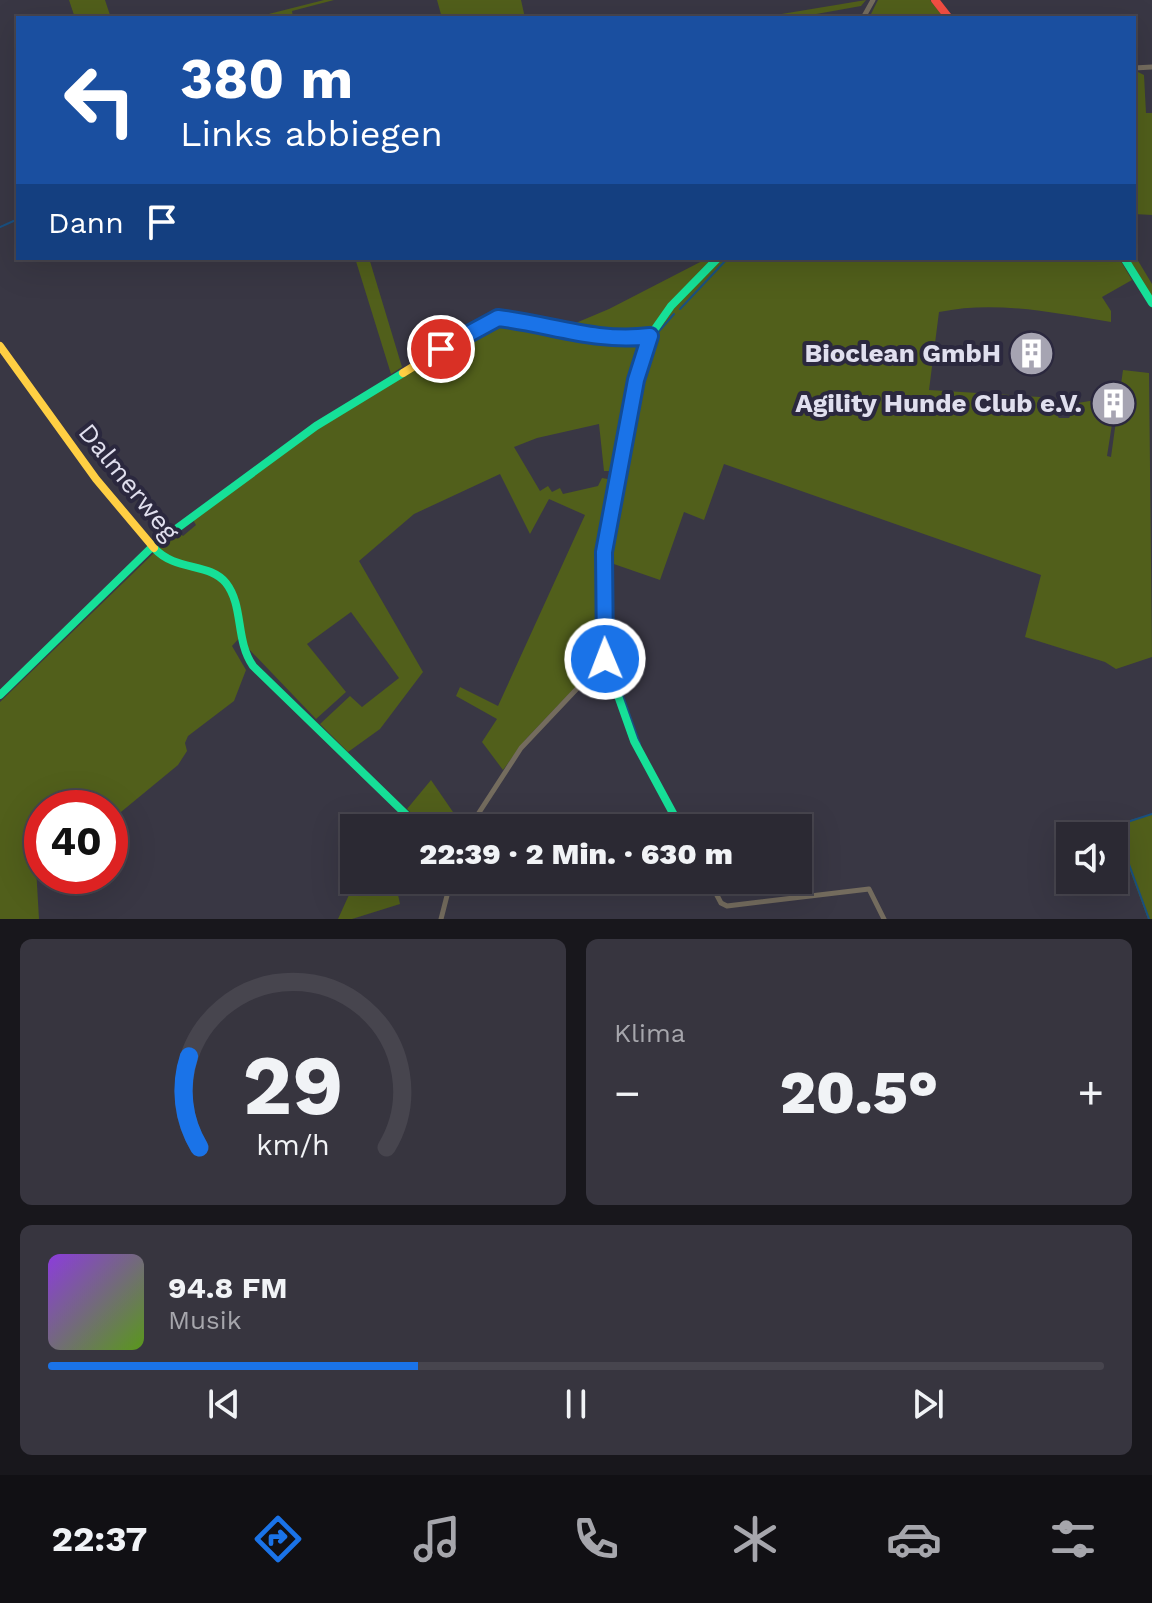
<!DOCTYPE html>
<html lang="de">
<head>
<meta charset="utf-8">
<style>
	body { margin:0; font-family:"Work Sans",sans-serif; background:#37353f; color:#f1f3f6; height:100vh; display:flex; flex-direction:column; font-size:30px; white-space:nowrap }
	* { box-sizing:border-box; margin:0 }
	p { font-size:26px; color:#a6a6ac }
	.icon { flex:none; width:44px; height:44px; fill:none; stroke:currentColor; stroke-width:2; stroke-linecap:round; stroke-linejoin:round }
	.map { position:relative; height:919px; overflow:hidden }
	.side { display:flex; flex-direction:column; gap:20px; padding:20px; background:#18171c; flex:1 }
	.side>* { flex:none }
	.top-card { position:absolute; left:16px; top:16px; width:1120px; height:244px; border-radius:0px; box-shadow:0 8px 32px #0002,0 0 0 2px #47454e; background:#1a4fa0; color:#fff; overflow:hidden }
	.fabs { position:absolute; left:1056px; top:822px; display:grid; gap:16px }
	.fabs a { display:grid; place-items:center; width:72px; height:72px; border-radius:0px; background:#2b2933; box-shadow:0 8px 32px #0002,0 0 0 2px #47454e; font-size:40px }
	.speed { position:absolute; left:24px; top:790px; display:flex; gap:16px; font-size:40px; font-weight:700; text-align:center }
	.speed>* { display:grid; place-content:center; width:104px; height:104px; border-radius:50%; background:#2b2933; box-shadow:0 8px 32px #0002,0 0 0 2px #47454e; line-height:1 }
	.speed .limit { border:12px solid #d22; background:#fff; color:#111 }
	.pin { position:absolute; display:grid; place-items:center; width:68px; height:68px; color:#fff; margin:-34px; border:4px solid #fff; border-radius:50%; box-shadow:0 2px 8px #0007 }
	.me { position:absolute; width:88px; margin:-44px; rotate:359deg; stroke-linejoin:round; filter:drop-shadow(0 0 6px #0008) }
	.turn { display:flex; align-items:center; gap:28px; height:168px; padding:0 32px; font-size:36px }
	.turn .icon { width:104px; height:104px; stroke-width:2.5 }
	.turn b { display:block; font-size:56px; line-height:68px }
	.then { display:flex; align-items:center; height:76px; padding:0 32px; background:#0003; gap:16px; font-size:30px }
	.big { font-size:60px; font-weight:800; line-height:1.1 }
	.side .card { flex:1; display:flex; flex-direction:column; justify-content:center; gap:12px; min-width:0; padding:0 28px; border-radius:12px; background:#37353f }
	.side .dial { align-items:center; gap:0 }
	.dial svg { height:208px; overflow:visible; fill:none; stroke:#47454e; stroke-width:7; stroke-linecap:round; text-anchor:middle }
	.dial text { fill:#f1f3f6; stroke:none }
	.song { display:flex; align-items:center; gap:24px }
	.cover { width:96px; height:96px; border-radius:12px; background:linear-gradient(135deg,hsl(270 70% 55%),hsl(90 70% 35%)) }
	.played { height:8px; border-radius:4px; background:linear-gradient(90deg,#1a73e8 35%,#47454e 35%) }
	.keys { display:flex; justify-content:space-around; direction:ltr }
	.heat { display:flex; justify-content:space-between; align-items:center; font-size:44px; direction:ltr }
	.side .tiles { flex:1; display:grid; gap:20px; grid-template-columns:1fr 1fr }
	.card:last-child { grid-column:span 2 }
	.trip { position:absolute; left:340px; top:814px; width:472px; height:80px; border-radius:0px; background:#2b2933; box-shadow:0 8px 32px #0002,0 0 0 2px #47454e; font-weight:800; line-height:80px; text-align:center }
	.menu { display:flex; height:128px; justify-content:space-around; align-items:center; background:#111014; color:#a6a6ac }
	.menu .icon { width:56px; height:56px }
	.menu .on { color:#1a73e8 }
	.menu b { font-size:36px; color:#f1f3f6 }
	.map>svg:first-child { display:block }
</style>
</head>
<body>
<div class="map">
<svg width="1152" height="919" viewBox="0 0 1152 919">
	<rect width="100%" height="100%" fill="#393744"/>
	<path fill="#515f1b" d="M69 0H105L111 18H75Z
		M324 0H334L292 11 293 18H253Z
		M437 0H521L525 18H442Z
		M866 0 861 6 794 18H757Z
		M878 0H930L944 18H869Z
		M1134 70 1144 75 1146 113H1152V215L1134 214Z
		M1134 254 1152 284V297L1127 258H1134Z
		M355 258H369L402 367 391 374Z
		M708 258H1119L1132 280 1102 297 1111 311V322C1054 313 996 300 939 312L929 390 1056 398 1055 413 1059 418H1069L1078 403 1101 399 1102 410 1113 418 1107 456 1111 457 1123 370 1149 373 1152 657 1116 669 1105 662 1025 637 1041 575 724 464 704 520 684 512 660 580 608 562 612 524 623 489 629 428 623 424 618 471H604L599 424 537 438 514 447 540 491 548 486 552 492 560 488 563 494 598 486 602 478 618 481 602 551 601 653 589 673 526 739 503 770 482 742 497 719 456 696 460 687 498 706 585 515 549 499 530 534 500 474 414 514 359 561 423 672 380 729 348 752 320 724 350 696 362 707 399 678 351 612 307 644 346 692 316 719 246 646 243 634 232 646 246 670 234 701 188 736 185 743 187 751 178 765 110 821V808H42V855L35 850 39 919H0V702L155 552 178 532 183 536 196 525 193 520 317 427 490 322 503 321 552 333 609 309Z
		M431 780 464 828H427L407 809Z
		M1152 814V919H1148L1113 825Z
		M360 880H444L397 890 400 904 352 919H338L353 886Z"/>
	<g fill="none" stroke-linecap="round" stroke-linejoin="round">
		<path stroke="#195081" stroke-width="2" d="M0 227 18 219
			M680 309 728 258
			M653 338 674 314
			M625 422 632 381 644 342
			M600 645V552L610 503
			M611 662 640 744
			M1149 919 1115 826 1152 814"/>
		<path stroke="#746c5e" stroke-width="5" d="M863 18 873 0
			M1134 68 1152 67
			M469 828 521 748 605 659
			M709 880 721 903 727 906 869 889 884 919
			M441 919 451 880"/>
		<path stroke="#16e098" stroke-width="8" d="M1124 258 1152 303
			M154 548C176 572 209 562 226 583 244 606 235 640 253 666L420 828
			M0 695 153 546 316 426 403 373
			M681 828 634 741 605 659 604 552 636 380 650 336 671 306 718 258"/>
		<path stroke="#ffcf43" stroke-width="8" d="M0 346 96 479 154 548
			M403 373 489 320 502 319 612 339 650 336"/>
		<path stroke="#f24e42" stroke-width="8" d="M935 0 949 18"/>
	</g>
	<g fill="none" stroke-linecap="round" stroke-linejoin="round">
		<defs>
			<path id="route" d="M441 349 498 318C550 324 596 343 650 336L636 380 604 552 605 659"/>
		</defs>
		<use href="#route" stroke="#114b97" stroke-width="20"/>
		<use href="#route" stroke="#1a73e8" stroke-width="14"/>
	</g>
	<defs>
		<symbol id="building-disc" viewBox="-11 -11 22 22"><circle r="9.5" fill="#a6a4b2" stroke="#2b283e"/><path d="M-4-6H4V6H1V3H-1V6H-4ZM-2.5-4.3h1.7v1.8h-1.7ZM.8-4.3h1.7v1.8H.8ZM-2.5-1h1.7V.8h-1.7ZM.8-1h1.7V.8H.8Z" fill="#fff"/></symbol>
	</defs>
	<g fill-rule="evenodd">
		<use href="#building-disc" x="1006" y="328" width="51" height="51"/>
		<use href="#building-disc" x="1088" y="378" width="51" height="51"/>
	</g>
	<g text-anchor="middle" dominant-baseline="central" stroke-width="8" stroke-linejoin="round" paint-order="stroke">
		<g font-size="26" font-weight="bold" fill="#e0dfee" stroke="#2b283e" text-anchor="end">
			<text x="1001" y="353">Bioclean GmbH</text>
			<text x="1082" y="403">Agility Hunde Club e.V.</text>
		</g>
		<g font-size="26" fill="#e0dfee" stroke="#2b283e">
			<text transform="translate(129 482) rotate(51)">Dalmerweg</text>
		</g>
	</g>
</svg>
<div class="fabs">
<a><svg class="icon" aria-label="sound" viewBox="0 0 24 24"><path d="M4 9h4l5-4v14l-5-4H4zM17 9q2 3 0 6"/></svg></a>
</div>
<div class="speed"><div class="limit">40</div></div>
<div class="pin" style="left:441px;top:349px;background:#d93025"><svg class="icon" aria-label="arrive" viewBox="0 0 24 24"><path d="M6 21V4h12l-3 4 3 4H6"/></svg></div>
<svg class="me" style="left:605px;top:659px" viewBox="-20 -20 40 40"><circle r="17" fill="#1a73e8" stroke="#fff" stroke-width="3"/><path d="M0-11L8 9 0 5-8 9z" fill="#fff"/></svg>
<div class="trip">22:39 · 2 Min. · 630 m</div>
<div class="top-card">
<div class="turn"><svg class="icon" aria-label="left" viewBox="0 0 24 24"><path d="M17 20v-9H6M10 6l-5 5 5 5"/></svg><div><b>380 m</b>Links abbiegen</div></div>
<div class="then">Dann<svg class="icon" aria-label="arrive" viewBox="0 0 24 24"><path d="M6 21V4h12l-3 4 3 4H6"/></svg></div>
</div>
</div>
<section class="side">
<div class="tiles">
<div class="card dial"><svg viewBox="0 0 100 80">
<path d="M14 69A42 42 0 1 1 86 69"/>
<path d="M14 69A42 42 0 0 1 10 34" stroke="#1a73e8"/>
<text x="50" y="56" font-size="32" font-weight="700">29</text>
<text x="50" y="72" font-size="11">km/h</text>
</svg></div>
<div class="card"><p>Klima</p>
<div class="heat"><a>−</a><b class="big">20.5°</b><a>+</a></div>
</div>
<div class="card">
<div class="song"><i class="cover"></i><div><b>94.8 FM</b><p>Musik</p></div></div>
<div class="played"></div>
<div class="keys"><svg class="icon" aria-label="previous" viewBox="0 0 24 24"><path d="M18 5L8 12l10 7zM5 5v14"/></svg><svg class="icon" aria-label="pause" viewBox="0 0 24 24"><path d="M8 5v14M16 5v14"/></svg><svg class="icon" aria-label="next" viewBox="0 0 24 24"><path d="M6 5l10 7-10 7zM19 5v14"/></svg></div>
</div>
</div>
</section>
<nav class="menu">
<b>22:37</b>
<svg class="icon on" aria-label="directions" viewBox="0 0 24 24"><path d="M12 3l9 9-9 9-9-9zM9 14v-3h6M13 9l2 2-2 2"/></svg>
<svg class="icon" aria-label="music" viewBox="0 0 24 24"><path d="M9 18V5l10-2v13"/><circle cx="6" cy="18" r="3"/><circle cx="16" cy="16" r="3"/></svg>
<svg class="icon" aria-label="phone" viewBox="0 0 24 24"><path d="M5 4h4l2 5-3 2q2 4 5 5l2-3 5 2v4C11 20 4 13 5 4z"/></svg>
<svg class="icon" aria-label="climate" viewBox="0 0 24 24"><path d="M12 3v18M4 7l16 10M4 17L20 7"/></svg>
<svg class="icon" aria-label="car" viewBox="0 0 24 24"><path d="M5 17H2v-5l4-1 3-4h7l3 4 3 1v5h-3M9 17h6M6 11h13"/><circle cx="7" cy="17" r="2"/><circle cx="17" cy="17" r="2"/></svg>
<svg class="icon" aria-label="filters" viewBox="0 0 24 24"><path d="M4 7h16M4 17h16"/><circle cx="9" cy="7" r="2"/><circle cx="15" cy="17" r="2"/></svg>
</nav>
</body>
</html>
